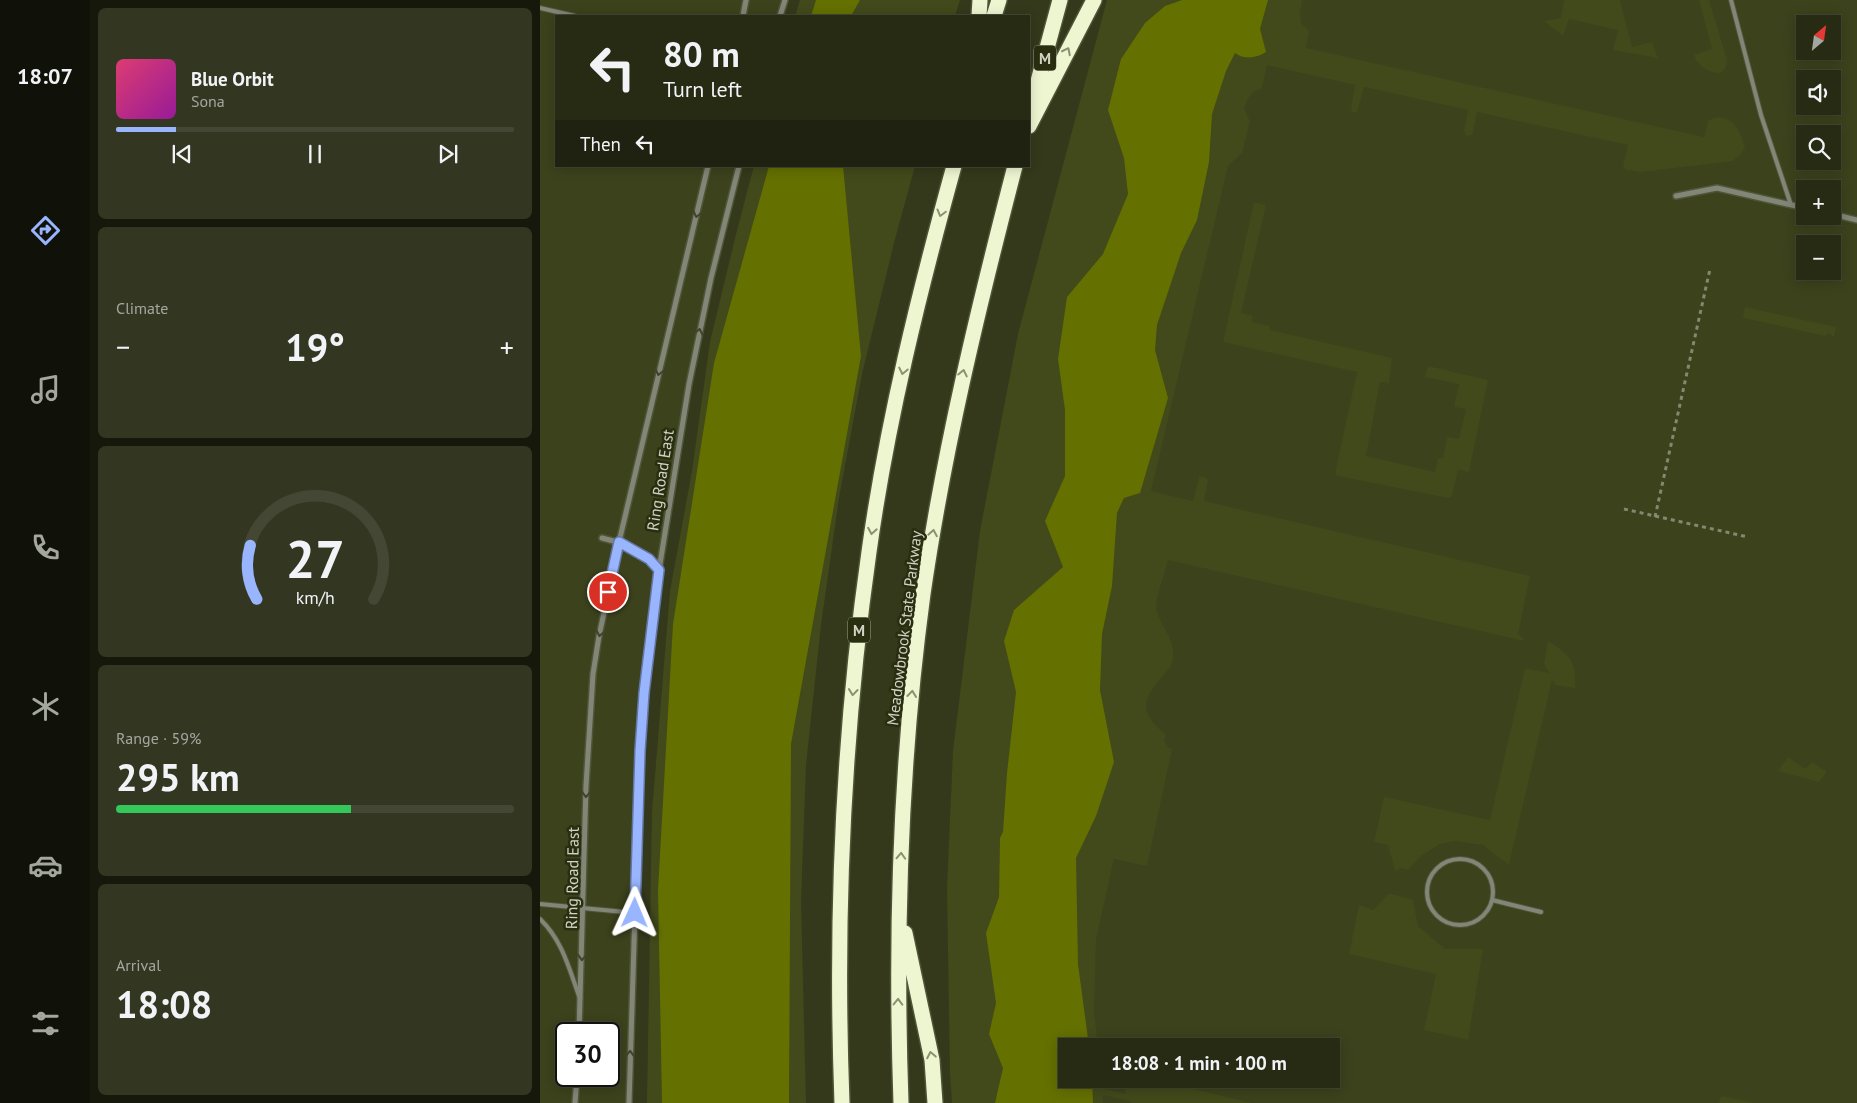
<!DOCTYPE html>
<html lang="en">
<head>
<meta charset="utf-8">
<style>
	body { margin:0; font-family:"PT Sans",sans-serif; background:#333722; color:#f1f3f6; height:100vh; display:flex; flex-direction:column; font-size:19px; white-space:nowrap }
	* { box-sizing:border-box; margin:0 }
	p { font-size:16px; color:#a4a7a0 }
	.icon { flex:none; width:28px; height:28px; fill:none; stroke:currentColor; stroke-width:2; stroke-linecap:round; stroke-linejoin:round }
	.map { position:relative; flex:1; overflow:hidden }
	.side { display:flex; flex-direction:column; gap:8px; padding:8px; background:#15180b; width:450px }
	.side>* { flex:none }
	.hud { position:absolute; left:15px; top:15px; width:475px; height:152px; border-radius:0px; box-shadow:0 2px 12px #0003,0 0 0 1px #434734; background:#272b14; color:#f1f3f6; overflow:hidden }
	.needle { width:32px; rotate:29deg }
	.fabs { position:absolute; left:1256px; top:15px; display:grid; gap:10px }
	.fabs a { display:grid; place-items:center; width:45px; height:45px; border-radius:0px; background:#272b14; box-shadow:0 2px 12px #0003,0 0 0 1px #434734; font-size:25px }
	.speed { position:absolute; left:15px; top:1022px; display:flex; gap:10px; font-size:25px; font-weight:700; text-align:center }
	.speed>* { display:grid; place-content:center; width:65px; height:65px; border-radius:50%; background:#272b14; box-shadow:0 2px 12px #0003,0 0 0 1px #434734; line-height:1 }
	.speed .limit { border:2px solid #111; border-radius:8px; background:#fff; color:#111 }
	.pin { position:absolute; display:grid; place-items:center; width:42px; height:42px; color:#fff; margin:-21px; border:2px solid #fff; border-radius:50%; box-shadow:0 1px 5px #0007 }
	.me { position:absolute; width:55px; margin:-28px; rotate:1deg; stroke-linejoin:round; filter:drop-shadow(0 0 4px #0008) }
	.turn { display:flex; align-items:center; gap:18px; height:105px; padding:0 25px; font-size:22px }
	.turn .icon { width:65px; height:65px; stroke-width:2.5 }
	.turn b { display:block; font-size:35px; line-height:42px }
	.then { display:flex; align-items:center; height:48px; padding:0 25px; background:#0003; gap:10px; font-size:19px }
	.big { font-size:38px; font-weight:800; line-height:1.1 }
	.side .widget { flex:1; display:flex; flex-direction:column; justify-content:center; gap:8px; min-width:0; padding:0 18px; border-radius:8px; background:#333722 }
	.side .dial { align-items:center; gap:0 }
	.dial svg { height:130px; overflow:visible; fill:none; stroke:#434734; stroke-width:7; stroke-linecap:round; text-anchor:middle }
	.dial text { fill:#f1f3f6; stroke:none }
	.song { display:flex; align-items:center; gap:15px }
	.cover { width:60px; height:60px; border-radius:8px; background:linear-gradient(135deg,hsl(340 70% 55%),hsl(300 70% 35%)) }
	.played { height:5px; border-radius:2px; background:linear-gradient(90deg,#98b5fd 15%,#434734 15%) }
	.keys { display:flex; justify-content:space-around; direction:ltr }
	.heat { display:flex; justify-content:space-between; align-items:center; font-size:28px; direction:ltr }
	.charge { height:8px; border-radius:4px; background:linear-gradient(90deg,#34c759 59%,#434734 0) }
	.trip { position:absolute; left:518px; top:1038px; width:282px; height:50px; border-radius:0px; background:#272b14; box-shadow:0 2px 12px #0003,0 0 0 1px #434734; font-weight:800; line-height:50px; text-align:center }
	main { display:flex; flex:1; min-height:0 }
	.menu { display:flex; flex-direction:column; width:90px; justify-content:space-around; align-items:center; background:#101108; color:#a4a7a0 }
	.menu .icon { width:35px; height:35px }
	.menu .current { color:#98b5fd }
	.menu b { font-size:22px; color:#f1f3f6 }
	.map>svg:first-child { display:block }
</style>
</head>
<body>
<main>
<nav class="menu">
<b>18:07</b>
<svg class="icon current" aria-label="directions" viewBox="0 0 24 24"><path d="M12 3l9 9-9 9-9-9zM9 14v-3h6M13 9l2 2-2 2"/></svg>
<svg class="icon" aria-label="music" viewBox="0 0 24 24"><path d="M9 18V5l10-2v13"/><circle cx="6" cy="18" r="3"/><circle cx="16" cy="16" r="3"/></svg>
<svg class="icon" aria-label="phone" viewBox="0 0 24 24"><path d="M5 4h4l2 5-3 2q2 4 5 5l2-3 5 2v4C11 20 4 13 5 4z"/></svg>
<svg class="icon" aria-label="climate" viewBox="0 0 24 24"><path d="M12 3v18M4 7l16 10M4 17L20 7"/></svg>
<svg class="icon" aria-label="car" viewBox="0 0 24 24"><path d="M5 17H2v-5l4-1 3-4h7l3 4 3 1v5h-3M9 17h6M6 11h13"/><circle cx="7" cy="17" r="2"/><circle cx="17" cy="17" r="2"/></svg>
<svg class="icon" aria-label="filters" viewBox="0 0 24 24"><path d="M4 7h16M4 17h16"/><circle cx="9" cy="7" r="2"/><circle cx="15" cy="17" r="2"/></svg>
</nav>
<section class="side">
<div class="widget">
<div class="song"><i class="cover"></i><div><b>Blue Orbit</b><p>Sona</p></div></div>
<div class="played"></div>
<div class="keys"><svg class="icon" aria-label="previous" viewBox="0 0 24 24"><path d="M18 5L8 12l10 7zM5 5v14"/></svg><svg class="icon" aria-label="pause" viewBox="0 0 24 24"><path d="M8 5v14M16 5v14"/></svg><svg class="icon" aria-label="next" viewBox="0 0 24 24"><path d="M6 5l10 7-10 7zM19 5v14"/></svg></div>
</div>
<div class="widget"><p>Climate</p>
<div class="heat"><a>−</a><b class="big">19°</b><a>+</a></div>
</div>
<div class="widget dial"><svg viewBox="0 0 100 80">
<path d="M14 69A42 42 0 1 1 86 69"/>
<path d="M14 69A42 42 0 0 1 10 36" stroke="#98b5fd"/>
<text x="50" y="56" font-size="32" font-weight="700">27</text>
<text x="50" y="72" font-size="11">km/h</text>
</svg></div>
<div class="widget"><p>Range · 59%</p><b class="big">295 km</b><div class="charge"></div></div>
<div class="widget"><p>Arrival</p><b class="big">18:08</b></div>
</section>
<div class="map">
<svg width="1317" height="1103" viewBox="0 0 1317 1103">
	<rect width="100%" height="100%" fill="#34391b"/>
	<path fill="#3c421c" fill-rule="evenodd" d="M0 0H245L240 16H16V166H199L184 225 139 438 104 693 89 1103H0ZM26 1034H69V1076H26Z
		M722 0H1317V1103H538V1079H791V1046H541L591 503ZM1265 24H1292V51H1265ZM1265 79H1292V106H1265ZM1265 134H1292V161H1265ZM1265 189H1292V216H1265ZM1265 244H1292V271H1265Z"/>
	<path fill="#42491a" d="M260 0H420L415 16H255Z
		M567 0H762L760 13 761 23 769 31 766 48 1164 137 1168 121C1176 115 1187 117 1194 124 1199 129 1202 140 1205 146L1201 154 1193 161 1101 172 1086 170 1083 166 1088 145 937 112 933 133 931 135 927 136 924 131 928 110 824 87 817 112H813L811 110 815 85 727 65 722 88C710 92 708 98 704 109L710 121 702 153 688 166 611 491 653 501 659 477 663 476 668 479 664 501 990 576 978 634 982 637 984 641 628 560C625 573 614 601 617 612 622 627 636 642 633 659 632 667 626 672 621 678 600 703 601 713 626 735L624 739 627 747 632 749 607 866 574 859 556 939 554 1011 558 1046H526V1079H561L562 1088 585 1094 587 1079H624V1082L712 1103H591L590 1101 563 1095V1103H412L410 1074 407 888 413 751 440 531 478 334Z
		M1024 0H1080L1092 47 1112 42 1118 58 1073 50 1078 30 1029 19 1023 36 1004 21 1021 18Z
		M1159 0H1169L1187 60 1186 67 1181 73C1169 73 1158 67 1154 55L1172 49Z
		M214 166H375L355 239 322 374 299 498 281 625 266 765 261 901 266 1103H107L112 812 130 591 152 471 170 342 197 230Z
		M714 202 726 205 701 313 713 316 712 322 730 326V330L852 358 849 383 840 382 826 456 895 472 898 458H903L907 437 919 439 926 409 914 407 919 384 885 377 888 366 948 380 929 472 918 470 912 496 908 498 798 476 795 473 817 372 683 342Z
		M1205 307 1296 327 1294 337 1288 333 1285 336 1203 318Z
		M1008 641C1030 655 1037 662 1035 688L1015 685 1012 680 969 865 943 845 914 841 900 844 881 856 868 870 862 868 855 871 848 845 834 842 844 797 950 820 985 668 1009 673 1004 664Z
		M1248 757 1265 769 1272 762 1287 772 1279 782 1238 771Z
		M849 893 873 900 878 926 905 949H943L928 1040 884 1030 896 974 809 954 819 905 833 910Z
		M1181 1096 1215 1103H1179Z"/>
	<path fill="#647000" d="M276 0H320L311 16H271Z
		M642 0H728L720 29 726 52C717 58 704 60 695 53L686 71 672 114 669 162 657 220 641 253 617 325 615 350 628 398 600 493 584 498 577 513 572 586 562 634 560 690 574 762 556 816 536 858 538 964 549 1046H526V1079H552L553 1103H455L463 1068 449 1034 456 1003 446 933 459 897 460 838 463 832 467 773 476 692 464 641 474 610 523 567 505 521 525 476V410L518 359 527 297 563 254 588 194 584 158 568 110 581 59 605 23 625 6Z
		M229 166H303L321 356 251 744 249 1103H122L118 890 133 624 174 363Z"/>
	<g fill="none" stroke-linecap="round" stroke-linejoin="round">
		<defs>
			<path id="service" d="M1191 0 1221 115 1251 205
				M0 8 35 16
				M887 892a33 33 0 1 1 66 0a33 33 0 1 1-66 0Z
				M952 900 1001 912
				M0 904 95 913
				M0 919C22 940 29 968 39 996"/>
			<path id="minor" d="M203 16 206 0
				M240 16 245 0
				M1136 196 1177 188 1265 208
				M1292 214 1317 220
				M62 538C84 543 103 553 119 570
				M39 1034 46 786 53 674 59 636 79 542 168 166
				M35 1103 37 1076
				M89 1103 100 751 111 631 119 570 149 384 171 278 199 166"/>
			<path id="motorway" d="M439 16 440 0
				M454 16 459 0
				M491 107 520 0
				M489 126 554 0
				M365 933 392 1060 395 1103
				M302 1103C295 919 303 734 329 552 347 422 379 293 414 166
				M361 1103C355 933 360 763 383 594 404 449 438 309 475 166"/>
		</defs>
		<use href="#service" stroke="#505539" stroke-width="6"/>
		<use href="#minor" stroke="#505539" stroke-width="8"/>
		<use href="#motorway" stroke="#505539" stroke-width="18"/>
		<path stroke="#848871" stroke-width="3" stroke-dasharray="4 4" stroke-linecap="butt" d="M1084 509 1208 537
			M1115 517 1170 269"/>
		<use href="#service" stroke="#828677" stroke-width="4"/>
		<use href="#minor" stroke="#828677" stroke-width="5"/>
		<use href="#motorway" stroke="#eef5d1" stroke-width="15"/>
	</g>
	<defs><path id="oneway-chevron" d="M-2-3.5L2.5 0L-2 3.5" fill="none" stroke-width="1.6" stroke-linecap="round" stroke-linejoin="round" transform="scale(1.25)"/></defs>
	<g stroke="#8c9271">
		<use href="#oneway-chevron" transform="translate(527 51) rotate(-63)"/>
		<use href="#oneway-chevron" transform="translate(401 213) rotate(105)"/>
		<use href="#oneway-chevron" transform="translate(363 371) rotate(102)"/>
		<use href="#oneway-chevron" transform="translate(423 373) rotate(-78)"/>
		<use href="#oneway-chevron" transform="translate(332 531) rotate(100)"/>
		<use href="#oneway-chevron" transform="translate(393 533) rotate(-80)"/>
		<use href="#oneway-chevron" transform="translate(313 692) rotate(96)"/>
		<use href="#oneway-chevron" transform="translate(372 694) rotate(-84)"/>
		<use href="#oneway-chevron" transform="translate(361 856) rotate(-87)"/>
		<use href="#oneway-chevron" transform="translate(358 1002) rotate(-89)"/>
		<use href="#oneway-chevron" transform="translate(391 1055) rotate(-101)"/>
	</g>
	<g stroke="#40442a">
		<use href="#oneway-chevron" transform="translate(157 214) rotate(103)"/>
		<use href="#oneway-chevron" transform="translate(159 332) rotate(-78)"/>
		<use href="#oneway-chevron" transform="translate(119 372) rotate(103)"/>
		<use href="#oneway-chevron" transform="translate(60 633) rotate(101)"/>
		<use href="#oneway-chevron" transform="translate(46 794) rotate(91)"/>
		<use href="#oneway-chevron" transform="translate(42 957) rotate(92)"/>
		<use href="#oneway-chevron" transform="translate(90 1054) rotate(-88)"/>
	</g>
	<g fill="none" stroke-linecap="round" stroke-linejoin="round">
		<defs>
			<path id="route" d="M68 592 79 542 109 559 119 570 104 693 100 751 95 913"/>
		</defs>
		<use href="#route" stroke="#6376a4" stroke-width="12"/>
		<use href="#route" stroke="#98b5fd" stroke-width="9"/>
	</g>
	<g text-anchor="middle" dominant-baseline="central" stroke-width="5" stroke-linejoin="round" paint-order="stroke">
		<g fill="#2a2e11" stroke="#9ea28e" stroke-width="1">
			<rect x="494" y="45.5" width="22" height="25" rx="4"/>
			<rect x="308" y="617.5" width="22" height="25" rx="4"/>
		</g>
		<g font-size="15" font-weight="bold" fill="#d0d4c3">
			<text x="505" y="58">M</text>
			<text x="319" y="630">M</text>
		</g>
		<g font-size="16" fill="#d0d4c3" stroke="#2a2e11">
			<text transform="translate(120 480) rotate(-81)">Ring Road East</text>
			<text transform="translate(364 628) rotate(-83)">Meadowbrook State Parkway</text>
			<text transform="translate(32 878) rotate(-89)">Ring Road East</text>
		</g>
	</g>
</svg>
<div class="fabs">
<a><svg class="needle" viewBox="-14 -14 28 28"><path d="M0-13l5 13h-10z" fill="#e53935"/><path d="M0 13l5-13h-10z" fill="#a4a7a0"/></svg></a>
<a><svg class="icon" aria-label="sound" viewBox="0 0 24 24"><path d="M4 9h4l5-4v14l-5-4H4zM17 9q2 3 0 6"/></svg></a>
<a><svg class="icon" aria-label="search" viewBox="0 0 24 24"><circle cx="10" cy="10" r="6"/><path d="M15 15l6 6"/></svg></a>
<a>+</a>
<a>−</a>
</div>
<div class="speed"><div class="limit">30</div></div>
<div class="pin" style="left:68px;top:592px;background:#d93025"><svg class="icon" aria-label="arrive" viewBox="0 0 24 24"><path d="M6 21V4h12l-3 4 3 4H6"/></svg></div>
<svg class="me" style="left:95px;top:913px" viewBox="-20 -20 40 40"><path d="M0-17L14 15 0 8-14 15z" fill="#98b5fd" stroke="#fff" stroke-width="4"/></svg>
<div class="trip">18:08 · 1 min · 100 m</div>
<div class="hud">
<div class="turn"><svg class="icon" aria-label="left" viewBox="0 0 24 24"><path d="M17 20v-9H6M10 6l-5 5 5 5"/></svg><div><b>80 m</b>Turn left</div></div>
<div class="then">Then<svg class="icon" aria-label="left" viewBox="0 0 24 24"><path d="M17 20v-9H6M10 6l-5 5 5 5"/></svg></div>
</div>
</div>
</main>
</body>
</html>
